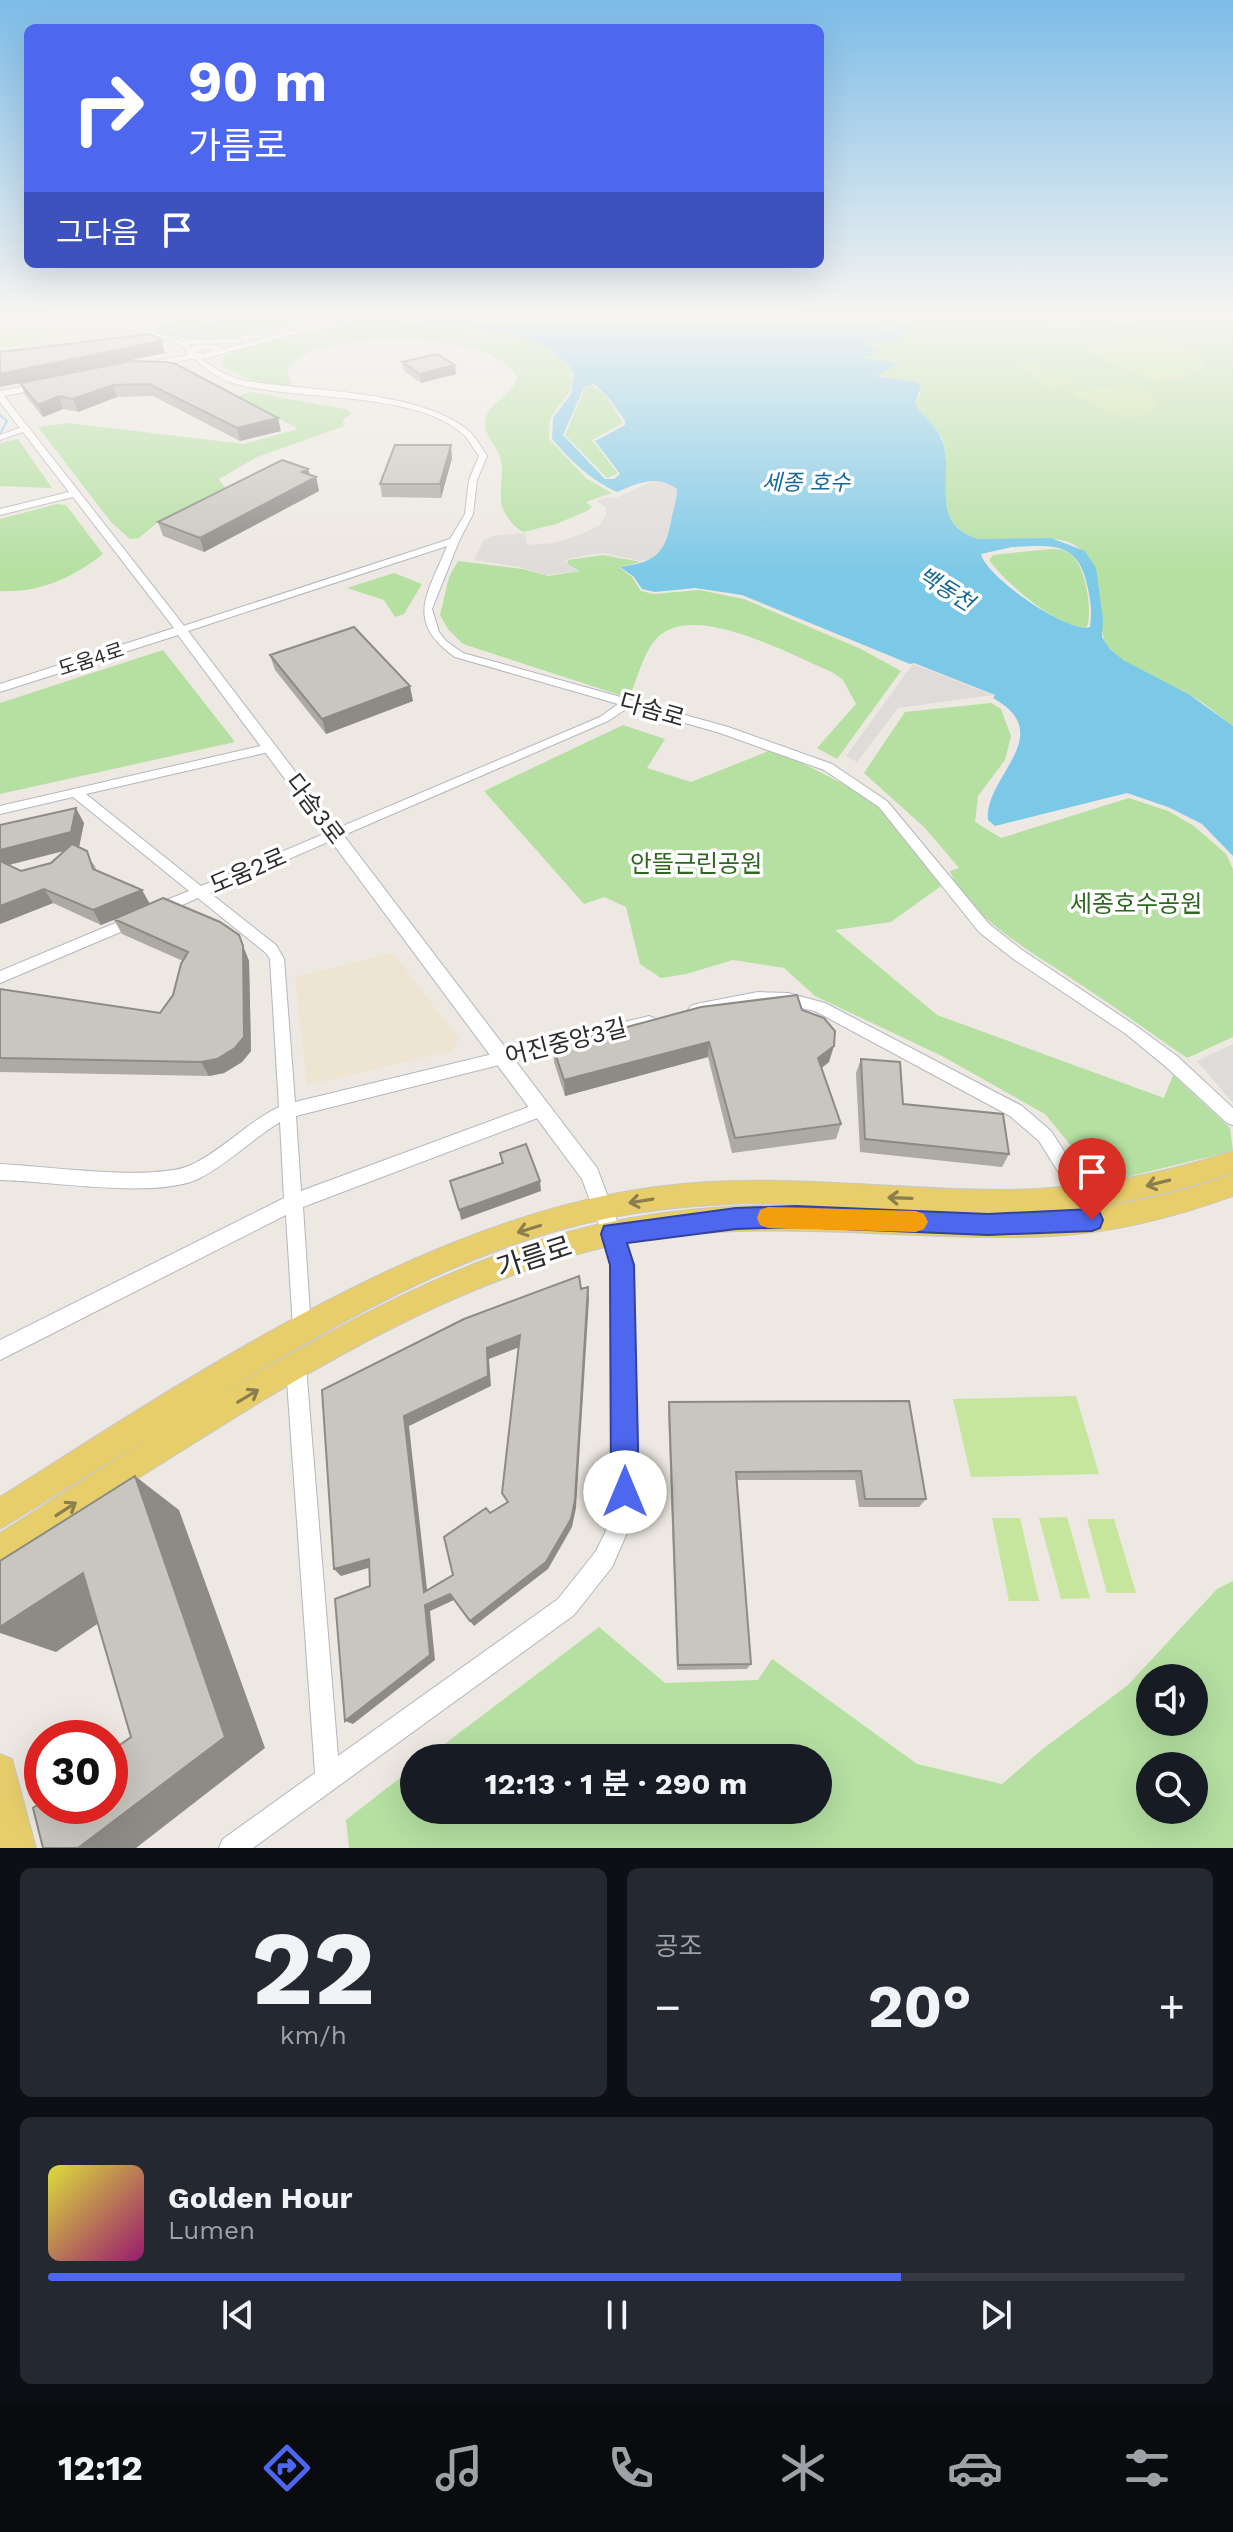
<!DOCTYPE html>
<html lang="ko">
<head>
<meta charset="utf-8">
<style>
	body { margin:0; font-family:"Work Sans","Noto Sans KR",sans-serif; background:#242831; color:#f1f3f6; height:100vh; display:flex; flex-direction:column; font-size:30px; white-space:nowrap }
	* { box-sizing:border-box; margin:0 }
	p { font-size:26px; color:#9ea1a6 }
	.icon { flex:none; width:44px; height:44px; fill:none; stroke:currentColor; stroke-width:2; stroke-linecap:round; stroke-linejoin:round }
	.map { position:relative; height:1848px; overflow:hidden }
	.details { display:flex; flex-direction:column; gap:20px; padding:20px; background:#0d0f14; flex:1 }
	.details>* { flex:none }
	.guide { position:absolute; left:24px; top:24px; width:800px; height:244px; border-radius:12px; box-shadow:0 8px 32px #0002; background:#4d67ee; color:#fff; overflow:hidden }
	.tools { position:absolute; left:1136px; top:1664px; display:grid; gap:16px }
	.tools a { display:grid; place-items:center; width:72px; height:72px; border-radius:50%; background:#171b24; box-shadow:0 8px 32px #0002; font-size:40px }
	.speed { position:absolute; left:24px; top:1720px; display:flex; gap:16px; font-size:40px; font-weight:700; text-align:center }
	.speed>* { display:grid; place-content:center; width:104px; height:104px; border-radius:50%; background:#171b24; box-shadow:0 8px 32px #0002; line-height:1 }
	.speed .limit { border:12px solid #d22; background:#fff; color:#111 }
	.pin { position:absolute; display:grid; place-items:center; width:68px; height:68px; color:#fff; margin:-82px -34px; border-radius:50% 50% 50% 0; rotate:-45deg; box-shadow:0 0 8px #0007 }
	.pin .icon { rotate:45deg }
	.me { position:absolute; width:88px; margin:-44px; rotate:0deg; stroke-linejoin:round; filter:drop-shadow(0 0 6px #0008) }
	.turn { display:flex; align-items:center; gap:28px; height:168px; padding:0 32px; font-size:36px }
	.turn .icon { width:104px; height:104px; stroke-width:2.5 }
	.turn b { display:block; font-size:56px; line-height:68px }
	.then { display:flex; align-items:center; height:76px; padding:0 32px; background:#0003; gap:16px; font-size:30px }
	.big { font-size:60px; font-weight:700; line-height:1.1 }
	.details .card { flex:1; display:flex; flex-direction:column; justify-content:center; gap:12px; min-width:0; padding:0 28px; border-radius:12px; background:#242831 }
	.details .dial { align-items:center; gap:0 }
	.dial b { font-size:104px; line-height:1 }
	.song { display:flex; align-items:center; gap:24px }
	.cover { width:96px; height:96px; border-radius:12px; background:linear-gradient(135deg,hsl(60 70% 55%),hsl(320 70% 35%)) }
	.played { height:8px; border-radius:4px; background:linear-gradient(90deg,#4d67ee 75%,#363941 75%) }
	.keys { display:flex; justify-content:space-around; direction:ltr }
	.heat { display:flex; justify-content:space-between; align-items:center; font-size:44px; direction:ltr }
	.details .tiles { flex:1; display:grid; gap:20px; grid-template-columns:1fr 1fr }
	.card:last-child { grid-column:span 2 }
	.trip { position:absolute; left:400px; top:1744px; width:432px; height:80px; border-radius:40px; background:#171b24; box-shadow:0 8px 32px #0002; font-weight:700; line-height:80px; text-align:center }
	.dock { display:flex; height:128px; justify-content:space-around; align-items:center; background:#090b0e; color:#9ea1a6 }
	.dock .icon { width:56px; height:56px }
	.dock .active { color:#4d67ee }
	.dock b { font-size:36px; color:#f1f3f6 }
	.map>svg:first-child { display:block }
</style>
</head>
<body>
<div class="map">
<svg width="1233" height="1848" viewBox="0 0 1233 1848">
	<rect width="100%" height="100%" fill="#ede8e1"/>
	<path fill="#ede5d2" d="M0 314H93L122 330 141 336 0 354Z
		M393 953 459 1039 452 1051 307 1085 295 977Z"/>
	<path fill="#b5e0a2" fill-rule="evenodd" d="M198 314H341L223 341 187 339 0 354 136 339 155 327Z
		M892 314H1233V726C1218 715 1204 702 1188 694 1162 681 1127 670 1109 647 1099 635 1103 621 1101 606 1090 514 1049 545 980 539 925 525 956 475 942 438 936 425 922 416 915 404L921 393 915 382 876 376 901 363 863 359 876 349 867 343H886L907 334 906 317 899 327 879 331 890 323Z
		M376 316C414 331 565 320 572 378 574 395 554 406 550 421 549 426 549 434 549 439L586 478 612 493 586 502 592 507 587 511 556 524 523 532C514 527 507 518 503 509 498 499 504 475 501 460 498 447 483 435 485 421 488 401 513 396 517 377 495 330 316 326 287 369L291 386 286 387 251 380 223 367V357L242 348Z
		M593 385 608 398 623 423 592 440 616 471 617 474 607 478 565 435 585 387Z
		M251 392 349 410 351 414 342 421 344 426 257 457 219 479 225 488 159 521 139 538 130 539 111 522 38 427 69 423 244 444 298 429 238 396Z
		M18 439 52 488 0 486V443Z
		M57 504 66 505 103 554C72 578 40 593 0 591V519Z
		M1050 549C1056 549 1064 549 1069 553 1085 562 1093 610 1087 627 1059 630 1005 582 989 560L993 555Z
		M603 555 641 562 619 567 632 577 641 591 654 594 699 590 744 599 861 649 901 671 837 759 817 748 856 704 843 680 832 672C792 656 695 601 658 637 644 650 637 680 629 698L463 644 448 629 440 615 449 577 458 561 523 569 548 576 580 571 567 564 568 560Z
		M394 573 422 584 404 614 395 617 384 600 347 588Z
		M163 650 235 742 0 794V703Z
		M991 703 1001 709 1011 736 1005 760 978 796 975 822 1001 838 1129 798 1168 811 1194 826 1226 854 1233 869V1037L1187 1058C1151 1033 1116 1008 1080 984 1039 956 968 918 950 871L959 868 925 828 864 773 905 712Z
		M623 725 665 739 647 768 691 782 774 749 883 804 941 886 891 922 835 930 937 1015 1164 1098 1173 1075 1230 1128 1233 1151 1110 1181 1089 1168 1045 1114 942 1056 815 996 784 968 733 960 686 974 661 978 640 964 626 907 604 897 584 904 484 791Z
		M1233 1581V1848H349L346 1820 414 1767V1810H818V1758H426L599 1627 665 1683 758 1680 772 1659 917 1764 1002 1784 1044 1748 1128 1685 1217 1589ZM1150 1678H1194V1722H1150ZM1150 1766H1194V1810H1150Z"/>
	<path fill="#c6e69e" d="M1026 314H1123L1137 323 1047 330Z
		M48 327 56 339 0 349V336Z
		M1163 337 1194 350 1205 366 1183 379 1152 381 1082 349 1089 344Z
		M1019 363H1029L1075 382 1050 389Z
		M1133 384 1148 391 1157 402 1156 406C1132 432 1102 408 1076 395L1078 391Z
		M1076 1396 1099 1474 971 1477 953 1399Z
		M1067 1517 1090 1598 1061 1599 1039 1518Z
		M992 1518H1020L1039 1601H1009Z
		M1087 1519H1114L1136 1593H1107Z"/>
	<path fill="#dedbd8" d="M655 480 669 483 678 489 669 537 662 551 651 558 641 561 604 553 583 556 565 560 566 564 579 571 546 575 520 567 474 560 483 541 492 536 525 533 527 545 554 543 582 534 600 525 606 515V507L597 501 608 497 616 498Z
		M913 664 993 695 898 708 857 762 846 756Z
		M1233 1044V1103L1197 1061Z"/>
	<path fill="#7cc8e7" fill-rule="evenodd" d="M368 314H892L890 324 880 331 884 332 905 322 906 315 909 325 907 334 894 343 870 342 868 344 877 352 863 358 901 363 876 376 915 382 921 386 915 404C923 417 935 423 941 438 957 474 925 524 979 539L1051 538 1085 551 1096 568 1103 619 1102 637 1110 649 1123 660 1190 695 1233 726V856L1202 824 1168 807 1127 793 995 826 988 820C984 776 1059 735 993 698L995 695 914 663 910 664 742 595 695 588 655 592 642 589 634 577 620 567C653 562 665 556 671 521 673 510 677 500 677 489 657 474 638 483 617 492 590 480 571 461 552 439L553 418 571 394 574 375 567 363 552 351 531 340 497 331ZM594 384 609 398 625 421V425L595 441 620 474 614 479H605L563 435 584 387ZM1012 547C1054 545 1079 541 1088 589 1091 602 1092 614 1090 627 1068 634 986 577 981 554Z"/>
	<g fill="none" stroke-linecap="round" stroke-linejoin="round">
		<path stroke="#7cc8e7" stroke-width="2" d="M153 338 215 326
			M0 415 7 421 0 434"/>
		<defs>
			<path id="minor" d="M102 314H110L134 327 184 342 187 340 239 339 242 341 239 343 187 344 194 350 191 352 174 341 130 329Z
				M192 355H196L219 371 237 379C302 392 418 388 469 431 476 438 482 448 487 456L477 480 473 514 459 541 432 609 439 632 446 641 463 653 728 727 832 764 887 801 989 924 1022 950 1136 1026 1177 1056 1233 1108V1125L1227 1123 1165 1066 1126 1034 1012 958 979 932 879 807 824 770 720 733 629 707 608 721 210 893 276 945 284 959 295 1102 649 1016 654 1018 657 1022 654 1026 296 1116 301 1191 542 1102 548 1104 550 1109 548 1114 303 1207 311 1329 309 1336 302 1338 295 1336 293 1329 286 1215 0 1360V1340L284 1198 280 1122C252 1139 228 1164 198 1179 154 1199 51 1181 0 1180V1164C45 1166 154 1182 191 1165 223 1150 247 1122 279 1107L270 959 266 953 198 898 164 913H154L152 909 154 905 189 891 73 797 0 814V806L269 744 273 745V751L86 794 201 886 600 717 618 704 455 657C404 621 428 594 447 546L185 632H177V628L450 539 465 514 469 480 479 456C474 450 470 441 465 436 417 389 296 402 233 383 217 378 205 368 192 357Z
				M25 426 29 428 28 430 0 440V435Z
				M132 916 139 921 137 925 0 983V971Z
				M758 992 788 993 825 1003 1022 1106 1051 1131 1090 1191 1093 1197 1090 1203 1084 1205 1078 1203 1039 1141 1010 1116 815 1011 788 1005 758 1004 696 1016 691 1014 688 1010 691 1006 696 1004Z
				M612 1226 618 1228 631 1265 635 1492 626 1535 612 1567 574 1615 253 1848H219L223 1839 315 1773 286 1367 289 1360 296 1357 303 1360 306 1367 338 1756 558 1599 596 1551 605 1533 615 1492 613 1265 603 1234 606 1228Z"/>
			<path id="tertiary" d="M354 314H367L203 359 197 358 135 368 131 366 187 355 186 351C197 341 211 344 224 349ZM209 348 214 350 203 354 194 352Z
				M42 383 45 384V388L4 396 185 627 597 1168 622 1234 619 1241 612 1244 605 1241 582 1179 178 635 0 692V684L174 628 73 497 0 515V509L69 492 0 402V391Z"/>
			<path id="primary" d="M1233 1151V1173C1164 1196 1096 1210 1023 1213 1096 1211 1165 1198 1233 1174V1196C1175 1217 1114 1233 1052 1236 897 1243 742 1211 589 1251 432 1292 287 1384 151 1470 119 1490 88 1511 57 1532 38 1544 20 1558 0 1567V1533L157 1433 0 1529V1497C195 1374 432 1213 664 1186 776 1172 888 1190 1000 1190 1080 1190 1157 1176 1233 1151ZM761 1203 827 1206C749 1203 668 1208 592 1226 457 1258 330 1330 212 1399 334 1325 462 1249 604 1219 656 1208 708 1204 761 1203Z
				M0 1754 12 1759 36 1848H0Z"/>
		</defs>
		<use href="#minor" stroke="#b4b6bf" stroke-width="2"/>
		<use href="#tertiary" stroke="#b4b6bf" stroke-width="2"/>
		<use href="#primary" stroke="#c8c8c8" stroke-width="2"/>
		<use href="#minor" fill="#fff" fill-rule="evenodd"/>
		<use href="#tertiary" fill="#fff" fill-rule="evenodd"/>
		<use href="#primary" fill="#e8ce6b" fill-rule="evenodd"/>
	</g>
	<path fill="#adaaa4" fill-rule="evenodd" d="M161 341 165 353 64 374 131 361 281 431 240 441 153 396 117 397 78 412 63 409 43 417 25 395 20 383 0 387Z
		M402 362 456 374 421 383 404 371Z
		M452 458 441 498 382 497 380 484Z
		M308 469 310 475 316 477 319 491 204 552 163 536 158 522Z
		M270 655 413 701 326 734 275 670Z
		M84 823 79 847 95 866 96 870 149 904 239 935 249 961 251 1051 242 1062 224 1073 209 1076 0 1072V989L160 1013 173 995 183 961 122 934 114 920 101 925 53 903 0 924V825ZM64 851 51 863 21 871 9 865Z
		M802 1010 829 1062 822 1068 841 1124 836 1139 732 1153 708 1057 565 1096 554 1062 553 1047Z
		M861 1059 903 1104 1009 1154 1002 1167 860 1152 856 1073Z
		M909 1401 926 1499 919 1507H859L855 1480H737L751 1664 747 1669 677 1670 668 1412 669 1402Z"/>
	<path fill="#8d8b86" d="M161 341 165 353 0 387V374Z
		M455 365 456 374 421 383 420 374Z
		M113 385 117 397 78 412 73 399Z
		M59 396 63 409 43 417 38 405Z
		M278 418 281 431 240 441 237 428Z
		M451 445 452 458 441 498 440 484Z
		M308 469 311 480 316 477 319 491 204 552 200 538Z
		M410 686 413 701 326 734 322 719Z
		M76 808 84 823 79 847 0 867V850Z
		M44 889 53 903 0 924V906Z
		M142 890 150 904 101 925 93 910Z
		M243 946 249 961 251 1051 242 1062 224 1073 209 1076 201 1062Z
		M709 1042 708 1057 565 1096 564 1080Z
		M834 1046 829 1062 814 1073 818 1058Z
		M540 1181 541 1191 461 1220 459 1210Z
		M588 1287 589 1299 576 1508 572 1527 548 1569 474 1626 470 1621Z
		M520 1335 522 1346 489 1359 491 1386 409 1426 428 1598 424 1592 404 1416 487 1348Z
		M135 1476 179 1510 265 1748 136 1848H78L225 1737Z
		M369 1559 375 1566 341 1576 334 1569Z
		M83 1573 134 1599 56 1652 0 1633V1627Z
		M450 1594 454 1600 430 1611 435 1660 353 1724 345 1721 425 1605Z"/>
	<path fill="#c9c6bf" stroke="#8d8b86" stroke-width="2" fill-rule="evenodd" d="M151 334 161 341 0 374V352Z
		M437 354 455 365 420 374 402 362Z
		M131 361 166 362 176 364 278 418 237 428 149 384 113 385 73 399 59 396 38 405 20 383Z
		M395 445H451L440 484H380Z
		M282 460 308 469 302 472 316 477 200 538 158 522Z
		M354 627 410 686 322 719 270 655Z
		M76 808 71 832 0 850V825Z
		M72 844 87 851 93 869 142 890 93 910 44 889 0 906V861L21 871 51 863Z
		M163 898 220 922 239 935 243 946 244 1037 235 1048 217 1059 201 1062 0 1058V989L160 1013 173 995 181 964 188 952 114 919Z
		M797 995 802 1010 824 1018 835 1031 834 1046 818 1058 841 1124 735 1138 709 1042 564 1080 553 1047 701 1007Z
		M861 1059 900 1062 903 1104 1003 1114 1009 1154 865 1139Z
		M526 1144 540 1181 459 1210 450 1181 503 1163 500 1153Z
		M579 1276 581 1289 588 1287 575 1500 571 1519 546 1562 470 1621 450 1594 425 1605 430 1655 345 1721 335 1599 370 1586 369 1559 334 1569 322 1390 464 1319ZM520 1335 502 1493 508 1502 490 1513 486 1508 444 1537 453 1575 424 1592 404 1416 488 1376 487 1348Z
		M909 1401 926 1499H865L861 1471 736 1472 751 1664 678 1665 669 1402Z
		M135 1476 225 1737 78 1848H43L33 1808 42 1802V1806H110V1752L131 1737 83 1573 0 1627V1561Z"/>
	<defs><path id="oneway-shaft" d="M-6 0H5M1.5-3L5.5 0L1.5 3" fill="none" stroke-width="1.6" stroke-linecap="round" stroke-linejoin="round" transform="scale(2)"/></defs>
	<g stroke="#8a7e4c">
		<use href="#oneway-shaft" transform="translate(1158 1183) rotate(166)"/>
		<use href="#oneway-shaft" transform="translate(900 1198) rotate(-178)"/>
		<use href="#oneway-shaft" transform="translate(641 1201) rotate(171)"/>
		<use href="#oneway-shaft" transform="translate(529 1229) rotate(163)"/>
		<use href="#oneway-shaft" transform="translate(248 1396) rotate(-31)"/>
		<use href="#oneway-shaft" transform="translate(66 1509) rotate(-33)"/>
	</g>
	<linearGradient id="sky" x2="0" y2="1"><stop stop-color="#7dbce8"/><stop offset="0.55" stop-color="#f7f5f2"/><stop offset="1" stop-color="#f7f5f2" stop-opacity="0"/></linearGradient>
	<rect width="1233" height="573" fill="url(#sky)"/>
	<path fill="#4d67ee" stroke="#32439b" stroke-width="2" d="M796 1206 988 1214 1092 1209 1100 1213 1103 1220 1100 1228 1092 1231 988 1235 796 1227 736 1229 627 1243 634 1265 639 1492 635 1502 625 1506 615 1502 611 1492 610 1265 601 1234 604 1226 736 1208Z"/>
	<path fill="#f59e0b" d="M768 1207 916 1211 924 1214 928 1222 924 1229 916 1232 768 1228 760 1225 757 1218 760 1210Z"/>
	<g text-anchor="middle" dominant-baseline="central" stroke-width="7" stroke-linejoin="round" paint-order="stroke">
		<g font-size="20" fill="#2d2d2d" stroke="#fff">
			<text transform="translate(91 659) rotate(-18)">도움4로</text>
		</g>
		<g font-size="22" font-style="italic" fill="#176897" stroke="#fff">
			<text x="806" y="482">세종 호수</text>
			<text transform="translate(946 589) rotate(32)">백동천</text>
		</g>
		<g font-size="24" fill="#2d2d2d" stroke="#fff">
			<text transform="translate(652 710) rotate(16)">다솜로</text>
			<text transform="translate(315 809) rotate(53)">다솜3로</text>
			<text transform="translate(248 871) rotate(-23)">도움2로</text>
			<text transform="translate(566 1042) rotate(-14)">어진중앙3길</text>
		</g>
		<g font-size="24" fill="#2d6720" stroke="#fff">
			<text x="696" y="864">안뜰근린공원</text>
			<text x="1136" y="904">세종호수공원</text>
		</g>
		<g font-size="28" fill="#2d2d2d" stroke="#fff">
			<text transform="translate(534 1257) rotate(-18)">가름로</text>
		</g>
	</g>
</svg>
<div class="tools">
<a><svg class="icon" aria-label="sound" viewBox="0 0 24 24"><path d="M4 9h4l5-4v14l-5-4H4zM17 9q2 3 0 6"/></svg></a>
<a><svg class="icon" aria-label="search" viewBox="0 0 24 24"><circle cx="10" cy="10" r="6"/><path d="M15 15l6 6"/></svg></a>
</div>
<div class="speed"><div class="limit">30</div></div>
<div class="pin" style="left:1092px;top:1220px;background:#d93025"><svg class="icon" aria-label="arrive" viewBox="0 0 24 24"><path d="M6 21V4h12l-3 4 3 4H6"/></svg></div>
<svg class="me" style="left:625px;top:1492px" viewBox="-20 -20 40 40"><circle r="19" fill="#fff"/><path d="M0-13L10 11 0 6-10 11z" fill="#4d67ee"/></svg>
<div class="trip">12:13 · 1 분 · 290 m</div>
<div class="guide">
<div class="turn"><svg class="icon" aria-label="right" viewBox="0 0 24 24"><path d="M7 20v-9h11M14 6l5 5-5 5"/></svg><div><b>90 m</b>가름로</div></div>
<div class="then">그다음<svg class="icon" aria-label="arrive" viewBox="0 0 24 24"><path d="M6 21V4h12l-3 4 3 4H6"/></svg></div>
</div>
</div>
<section class="details">
<div class="tiles">
<div class="card dial"><b>22</b><p>km/h</p></div>
<div class="card"><p>공조</p>
<div class="heat"><a>−</a><b class="big">20°</b><a>+</a></div>
</div>
<div class="card">
<div class="song"><i class="cover"></i><div><b>Golden Hour</b><p>Lumen</p></div></div>
<div class="played"></div>
<div class="keys"><svg class="icon" aria-label="previous" viewBox="0 0 24 24"><path d="M18 5L8 12l10 7zM5 5v14"/></svg><svg class="icon" aria-label="pause" viewBox="0 0 24 24"><path d="M8 5v14M16 5v14"/></svg><svg class="icon" aria-label="next" viewBox="0 0 24 24"><path d="M6 5l10 7-10 7zM19 5v14"/></svg></div>
</div>
</div>
</section>
<nav class="dock">
<b>12:12</b>
<svg class="icon active" aria-label="directions" viewBox="0 0 24 24"><path d="M12 3l9 9-9 9-9-9zM9 14v-3h6M13 9l2 2-2 2"/></svg>
<svg class="icon" aria-label="music" viewBox="0 0 24 24"><path d="M9 18V5l10-2v13"/><circle cx="6" cy="18" r="3"/><circle cx="16" cy="16" r="3"/></svg>
<svg class="icon" aria-label="phone" viewBox="0 0 24 24"><path d="M5 4h4l2 5-3 2q2 4 5 5l2-3 5 2v4C11 20 4 13 5 4z"/></svg>
<svg class="icon" aria-label="climate" viewBox="0 0 24 24"><path d="M12 3v18M4 7l16 10M4 17L20 7"/></svg>
<svg class="icon" aria-label="car" viewBox="0 0 24 24"><path d="M5 17H2v-5l4-1 3-4h7l3 4 3 1v5h-3M9 17h6M6 11h13"/><circle cx="7" cy="17" r="2"/><circle cx="17" cy="17" r="2"/></svg>
<svg class="icon" aria-label="filters" viewBox="0 0 24 24"><path d="M4 7h16M4 17h16"/><circle cx="9" cy="7" r="2"/><circle cx="15" cy="17" r="2"/></svg>
</nav>
</body>
</html>
